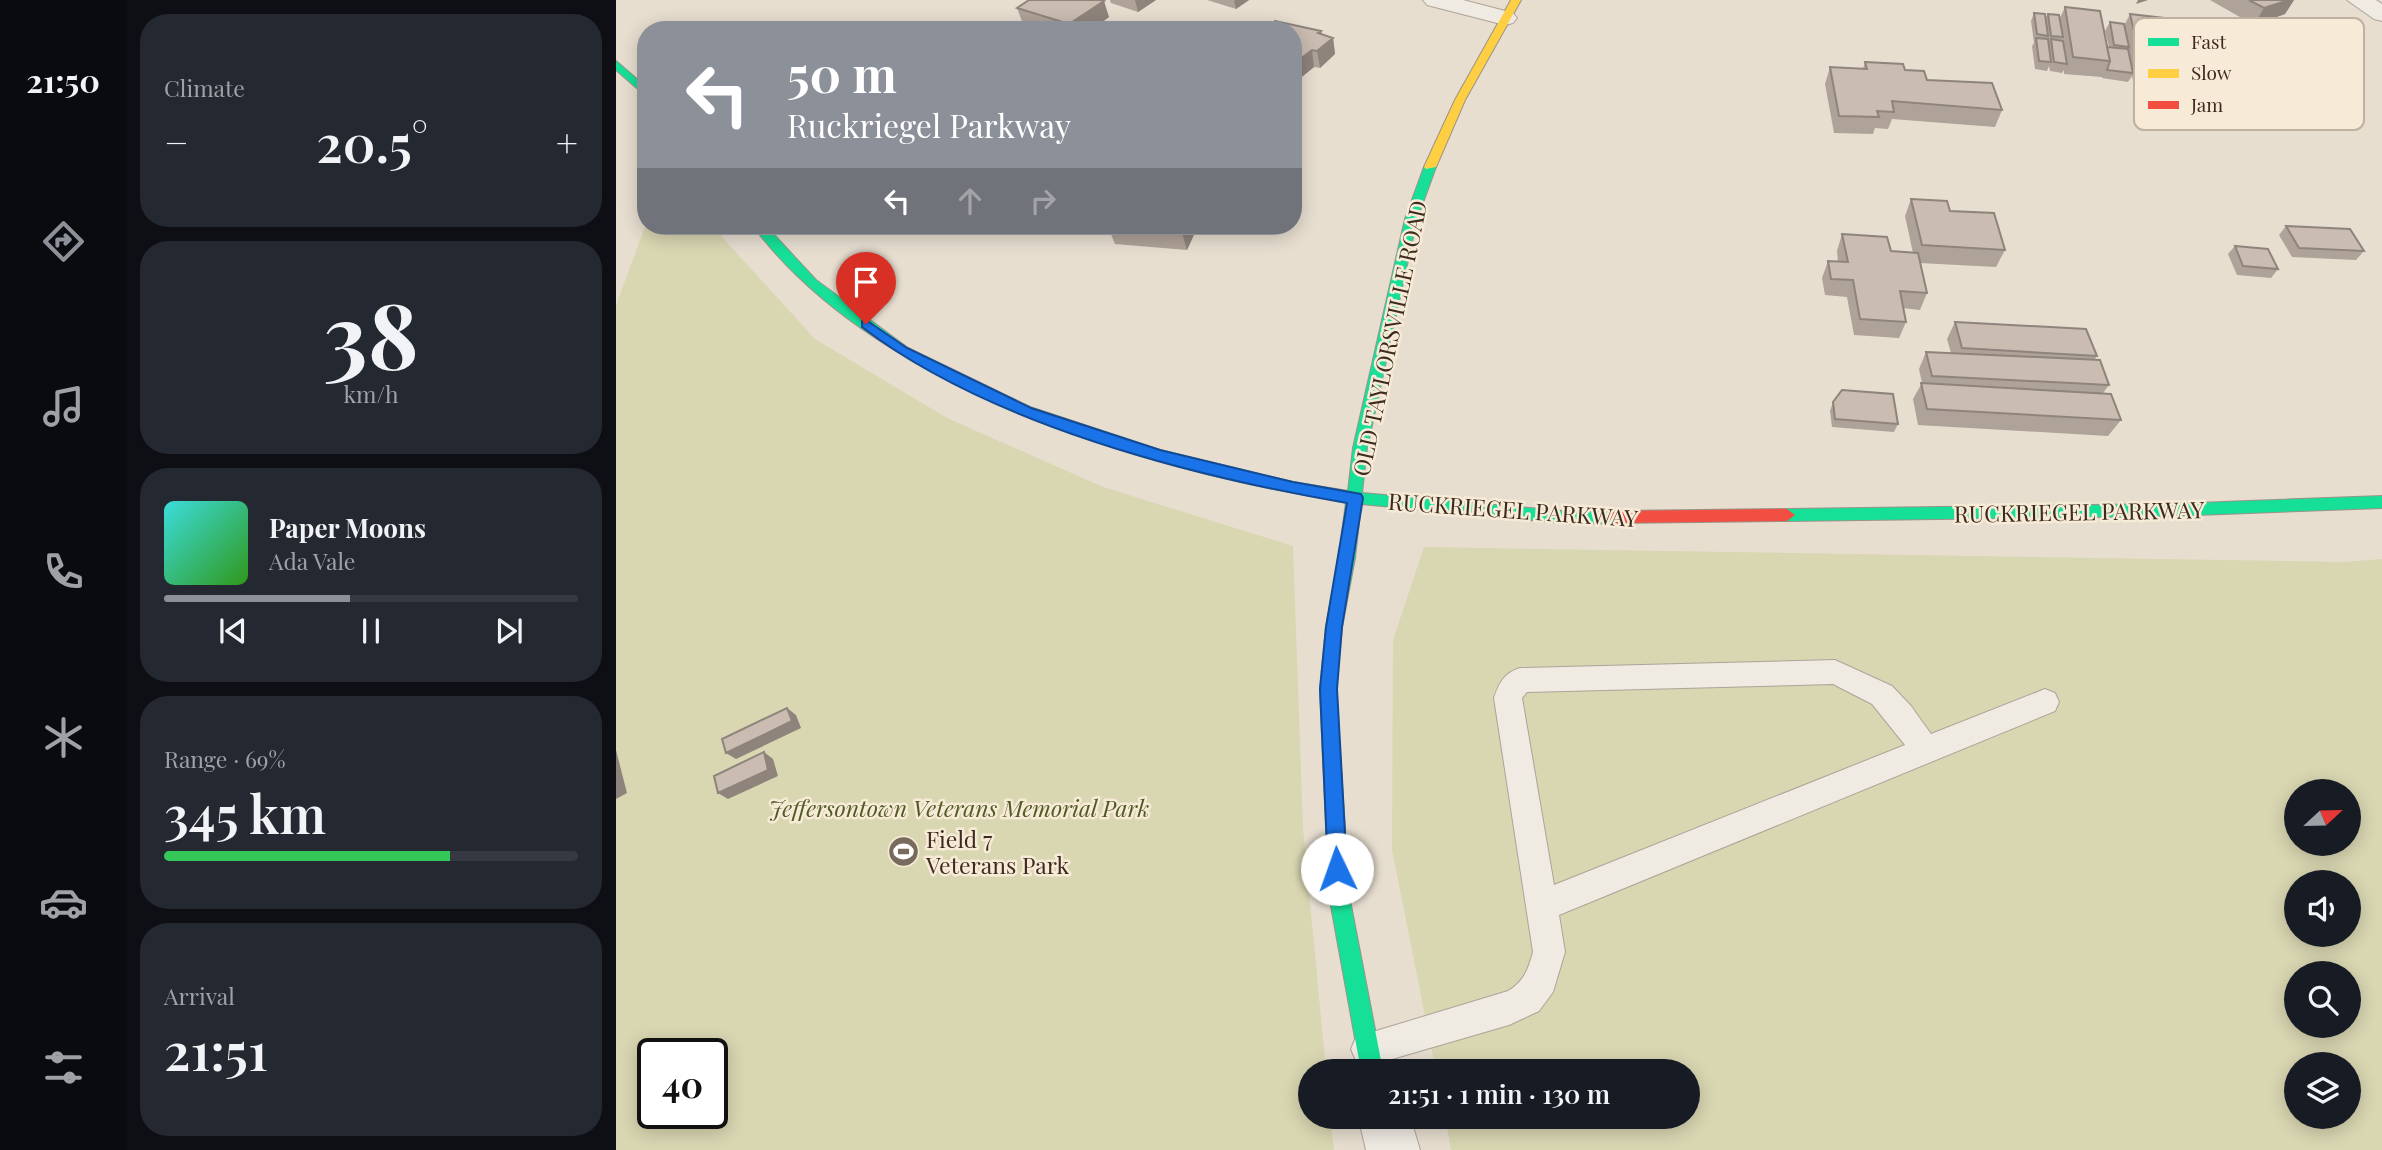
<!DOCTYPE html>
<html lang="en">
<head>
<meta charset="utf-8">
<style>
	body { margin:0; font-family:"Playfair Display",serif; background:#242831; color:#f1f3f6; height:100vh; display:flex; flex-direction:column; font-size:26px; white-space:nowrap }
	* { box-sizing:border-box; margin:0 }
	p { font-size:23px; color:#9ea1a6 }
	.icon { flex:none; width:38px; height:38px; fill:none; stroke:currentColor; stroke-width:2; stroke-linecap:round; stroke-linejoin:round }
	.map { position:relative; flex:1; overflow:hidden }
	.details { display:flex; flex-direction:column; gap:14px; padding:14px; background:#0d0f14; width:490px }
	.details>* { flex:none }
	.top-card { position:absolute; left:21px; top:21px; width:665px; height:214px; border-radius:28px; box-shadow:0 4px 18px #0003; background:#8c9099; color:#fff; overflow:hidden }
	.needle { width:46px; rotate:68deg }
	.controls { position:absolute; left:1668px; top:779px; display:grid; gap:14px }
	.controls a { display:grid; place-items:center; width:77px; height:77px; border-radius:50%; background:#171b24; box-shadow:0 4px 18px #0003; font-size:35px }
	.speed { position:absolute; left:21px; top:1038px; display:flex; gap:14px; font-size:35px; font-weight:700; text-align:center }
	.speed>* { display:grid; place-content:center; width:91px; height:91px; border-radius:50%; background:#171b24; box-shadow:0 4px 18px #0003; line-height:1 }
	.speed .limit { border:4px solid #111; border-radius:10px; background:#fff; color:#111 }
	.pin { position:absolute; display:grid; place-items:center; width:60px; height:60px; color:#fff; margin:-72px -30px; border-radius:50% 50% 50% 0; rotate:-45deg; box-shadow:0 0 7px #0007 }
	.pin .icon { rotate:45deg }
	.me { position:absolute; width:77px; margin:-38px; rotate:357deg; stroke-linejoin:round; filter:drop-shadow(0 0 5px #0008) }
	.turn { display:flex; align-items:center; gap:24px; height:147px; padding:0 35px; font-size:32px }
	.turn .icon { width:91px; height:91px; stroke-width:2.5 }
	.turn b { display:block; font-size:49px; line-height:60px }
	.lanes { display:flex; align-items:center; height:66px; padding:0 35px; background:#0003; justify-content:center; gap:35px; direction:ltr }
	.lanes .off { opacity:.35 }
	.big { font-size:52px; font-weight:600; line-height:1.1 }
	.details .widget { flex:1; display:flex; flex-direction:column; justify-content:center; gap:10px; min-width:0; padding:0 24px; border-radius:28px; background:#242831 }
	.details .dial { align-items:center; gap:0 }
	.dial b { font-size:91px; line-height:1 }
	.song { display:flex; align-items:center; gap:21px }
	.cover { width:84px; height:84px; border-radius:10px; background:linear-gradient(135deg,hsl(180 70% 55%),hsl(110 70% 35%)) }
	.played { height:7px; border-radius:4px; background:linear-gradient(90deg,#8c9099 45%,#363941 45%) }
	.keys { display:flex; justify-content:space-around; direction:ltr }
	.heat { display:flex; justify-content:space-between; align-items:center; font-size:38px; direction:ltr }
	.charge { height:10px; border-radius:5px; background:linear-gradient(90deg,#34c759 69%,#363941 0) }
	.trip { position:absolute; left:682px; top:1059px; width:402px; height:70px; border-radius:35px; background:#171b24; box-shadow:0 4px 18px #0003; font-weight:600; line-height:70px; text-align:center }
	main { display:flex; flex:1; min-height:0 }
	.dock { display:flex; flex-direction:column; width:126px; justify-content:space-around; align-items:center; background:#090b0e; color:#9ea1a6 }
	.dock .icon { width:49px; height:49px }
	.dock .selected { color:#8c9099 }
	.dock b { font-size:32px; color:#f1f3f6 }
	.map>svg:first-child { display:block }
</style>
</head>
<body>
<main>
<nav class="dock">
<b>21:50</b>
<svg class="icon selected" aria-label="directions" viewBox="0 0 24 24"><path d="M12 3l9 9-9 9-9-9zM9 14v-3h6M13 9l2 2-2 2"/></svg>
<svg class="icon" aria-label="music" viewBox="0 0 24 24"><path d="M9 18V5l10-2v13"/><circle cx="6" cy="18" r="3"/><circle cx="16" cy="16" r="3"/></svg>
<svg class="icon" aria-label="phone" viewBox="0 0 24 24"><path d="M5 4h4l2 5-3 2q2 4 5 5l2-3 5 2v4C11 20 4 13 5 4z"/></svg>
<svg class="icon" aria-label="climate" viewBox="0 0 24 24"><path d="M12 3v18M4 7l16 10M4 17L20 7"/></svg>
<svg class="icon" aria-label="car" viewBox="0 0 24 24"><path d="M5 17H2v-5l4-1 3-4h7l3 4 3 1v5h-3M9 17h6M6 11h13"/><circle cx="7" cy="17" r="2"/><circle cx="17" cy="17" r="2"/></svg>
<svg class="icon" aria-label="filters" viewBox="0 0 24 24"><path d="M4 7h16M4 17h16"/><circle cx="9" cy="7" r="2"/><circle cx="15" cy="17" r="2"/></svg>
</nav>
<section class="details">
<div class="widget"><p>Climate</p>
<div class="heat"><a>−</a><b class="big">20.5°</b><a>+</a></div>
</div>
<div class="widget dial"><b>38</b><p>km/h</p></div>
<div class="widget">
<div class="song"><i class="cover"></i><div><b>Paper Moons</b><p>Ada Vale</p></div></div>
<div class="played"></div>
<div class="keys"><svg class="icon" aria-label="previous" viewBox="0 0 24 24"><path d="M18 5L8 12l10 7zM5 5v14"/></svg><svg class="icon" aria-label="pause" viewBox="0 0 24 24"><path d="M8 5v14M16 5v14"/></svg><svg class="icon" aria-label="next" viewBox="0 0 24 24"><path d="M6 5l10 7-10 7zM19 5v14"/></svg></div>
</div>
<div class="widget"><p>Range · 69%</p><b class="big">345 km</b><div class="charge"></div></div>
<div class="widget"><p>Arrival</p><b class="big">21:51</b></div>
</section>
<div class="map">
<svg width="1766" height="1150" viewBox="0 0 1766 1150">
	<rect width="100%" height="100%" fill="#e7ded0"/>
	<path fill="#d9d6b2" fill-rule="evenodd" d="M30 224 96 226 199 339 331 418 487 487 677 546 687 828 710 1071H695V1116L714 1117 718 1150H0V305ZM37 1054H96V1113H37Z
		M808 547 1728 562 1766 559V1150H835L829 1117 1073 1116V1071H820L776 850 777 640ZM1680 791H1732V844H1680ZM1680 882H1732V934H1680ZM1680 973H1732V1026H1680ZM1680 1064H1732V1116H1680Z"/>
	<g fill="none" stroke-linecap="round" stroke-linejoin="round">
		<defs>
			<path id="lane" d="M1219 660 1276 686 1295 706 1315 734 1429 689 1439 693 1443 702 1439 711 943 915 949 952 937 992 923 1011 893 1025 752 1066 740 1061 735 1049 740 1037 892 991C908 981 912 970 917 952L878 698C883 683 888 673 904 668ZM1217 684 1256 704 1289 745 938 885 906 698 911 692Z"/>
			<path id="street" d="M807 0H847L897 13 901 18 897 23 889 25 811 5Z
				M1731 0H1760L1766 4V21L1758 19Z
				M742 1116H794L804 1150H750Z"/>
			<path id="fast" d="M0 61 30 87V96L0 70Z
				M814 164 820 167 801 219 751 448 746 493 957 512 999 511 1007 517 999 523 957 524 745 504 739 558 726 627 720 689 733 895 767 1071H745L713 895 704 689 710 627 723 558 730 502C534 471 261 391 137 226H150L200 280 292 348 414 407 544 450 677 482 732 491 737 448 789 219 808 167Z
				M1766 496V508L1554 516 1171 521 1163 515 1171 509 1554 504Z"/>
			<path id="slow" d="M895 0H905L849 100 820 167 810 169 808 167 839 100Z"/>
			<path id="jam" d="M1171 509 1179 515 1171 521 999 523 991 517 999 511Z"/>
		</defs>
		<use href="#lane" stroke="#ada398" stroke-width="2"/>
		<use href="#street" stroke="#ada398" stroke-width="2"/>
		<use href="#fast" stroke="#9c9388" stroke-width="2"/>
		<use href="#slow" stroke="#9c9388" stroke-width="2"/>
		<use href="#jam" stroke="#9c9388" stroke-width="2"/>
		<use href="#lane" fill="#efeae2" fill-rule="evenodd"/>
		<use href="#street" fill="#efeae2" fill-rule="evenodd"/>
		<use href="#fast" fill="#16e098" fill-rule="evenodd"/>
		<use href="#slow" fill="#ffcf43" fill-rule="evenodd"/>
		<use href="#jam" fill="#f24e42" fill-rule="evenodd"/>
	</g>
	<path fill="#afa298" d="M494 0H540L522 12 495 3Z
		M591 0H633L620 9Z
		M1594 0H1678L1669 14 1638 25Z
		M1449 7 1491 47H1493L1489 31 1494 22 1508 26 1514 14 1562 69 1552 85 1517 81 1516 76 1512 82 1486 78V77L1448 74V70L1446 73 1434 71 1433 66 1431 71 1419 69 1416 46 1418 43 1415 21 1418 13 1429 19 1432 14 1444 18Z
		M401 8 493 17 475 30H424L407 24Z
		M1575 21 1633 78 1623 94 1580 89 1566 38Z
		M677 30 705 31 706 34 717 38 719 54 704 68 698 67 682 80 677 78Z
		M1249 62 1289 70 1386 110 1379 127 1276 119 1272 129 1259 128 1257 134 1218 133 1209 84 1214 67 1247 69Z
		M1295 199 1334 211 1389 250 1380 267 1304 263 1311 293 1304 310 1287 308 1290 322 1283 338 1238 335 1231 297 1209 295 1206 278 1212 261 1222 262 1221 251 1226 234 1275 251 1297 253 1289 216Z
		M493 226H582L571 250 499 244 492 227Z
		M1670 226 1748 251 1740 260 1676 257 1663 235Z
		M1619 246 1662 269 1655 278 1621 275 1612 254Z
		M1339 322 1481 356 1478 360 1493 385 1487 393 1505 420 1492 436 1302 425 1297 399 1306 383 1303 369 1310 352 1335 353 1331 339Z
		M1217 402 1282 424 1278 432 1216 427 1214 411Z"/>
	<path fill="#8e847c" d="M519 0H540L522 12Z
		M619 0H633L620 9 618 1Z
		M1522 0H1532L1520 4Z
		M1673 0H1678L1669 14 1638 25 1648 8Z
		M488 1 493 17 475 30H455L453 24Z
		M705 31 707 46 717 38 719 54 704 68 701 51 702 33Z
		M696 50 698 67 682 80 679 63Z
		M569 226H582L571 250 566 233Z
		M171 708 180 715 185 728 120 759 110 753Z
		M0 750 11 793 0 799Z
		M148 752 157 759 162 776 112 799 102 793Z"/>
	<path fill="#cbbcb1" stroke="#8e847c" stroke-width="2" d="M413 0H485L488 1 453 24 401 8Z
		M1633 0H1673L1648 8Z
		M1449 7 1484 11 1494 61 1457 57Z
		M1418 13 1429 14 1432 36 1421 34Z
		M1432 14 1443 15 1447 37 1435 36Z
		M1514 14 1548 18 1562 69 1526 65Z
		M659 21 705 31 702 33 717 38 701 51 696 50 679 63H677V30H648Z
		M1494 22 1508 24 1513 47 1498 45Z
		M1420 38 1432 39 1435 62 1423 61Z
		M1435 39 1447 41 1451 64 1438 62Z
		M1491 47 1512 49 1517 73 1491 70 1494 61Z
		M1249 62 1287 64 1289 70 1308 71 1311 80 1376 83 1386 110 1276 101 1278 112 1261 111 1263 117 1223 116 1214 67 1251 69Z
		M1295 199 1331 201 1334 211 1378 213 1389 250 1306 245Z
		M493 226H569L566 233 492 227Z
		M1670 226 1734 229 1748 251 1683 248Z
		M1226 234 1271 237 1275 251 1302 253 1311 293 1284 291 1290 322 1244 319 1237 280 1215 279 1212 261 1232 262Z
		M1619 246 1652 249 1662 269 1627 266Z
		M1339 322 1470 329 1481 356 1346 348Z
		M1310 352 1484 360 1493 385 1316 376Z
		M1305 383 1495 394 1505 420 1311 409Z
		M1226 390 1277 394 1282 424 1219 419 1217 402Z
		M171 708 176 721 110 753 106 739Z
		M148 752 152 770 102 793 98 776Z"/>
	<path fill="#1a73e8" stroke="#114b97" stroke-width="2" d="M250 320 291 348 415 408 544 450 677 482 745 494 747 498 726 627 721 689 731 869 728 876 721 879 715 876 712 869 704 689 710 627 731 503C574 476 373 424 246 327V321Z"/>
	<defs>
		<symbol id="stadium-disc" viewBox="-11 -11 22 22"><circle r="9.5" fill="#786a5d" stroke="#f7ebd7"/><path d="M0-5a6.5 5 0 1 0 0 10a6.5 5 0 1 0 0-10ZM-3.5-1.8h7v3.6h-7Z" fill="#fff"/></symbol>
	</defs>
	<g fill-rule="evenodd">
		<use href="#stadium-disc" x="270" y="834" width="35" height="35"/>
	</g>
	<g text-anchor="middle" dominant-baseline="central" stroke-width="5" stroke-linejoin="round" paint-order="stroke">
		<g font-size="23" fill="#3d2b1f" stroke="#f7ebd7">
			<text transform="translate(773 338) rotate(-78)">OLD TAYLORSVILLE ROAD</text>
			<text transform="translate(897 509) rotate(4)">RUCKRIEGEL PARKWAY</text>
			<text transform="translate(1463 511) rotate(-1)">RUCKRIEGEL PARKWAY</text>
		</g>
		<g font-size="23" font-style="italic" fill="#515a25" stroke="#f7ebd7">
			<text x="343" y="807">Jeffersontown Veterans Memorial Park</text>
		</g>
		<g font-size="23" fill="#3d2b1f" stroke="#f7ebd7" text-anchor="start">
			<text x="310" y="838">Field 7<tspan x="310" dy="26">Veterans Park</tspan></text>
		</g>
	</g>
	<rect x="1518" y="18" width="230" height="112" rx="10" fill="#f7ebd7" stroke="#bfb1a0" stroke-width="2"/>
	<rect x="1532" y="38" width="31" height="8" fill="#16e098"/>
	<rect x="1532" y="69" width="31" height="9" fill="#ffcf43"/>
	<rect x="1532" y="101" width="31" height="8" fill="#f24e42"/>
	<g font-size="19" fill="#3d2b1f">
		<text x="1575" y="49">Fast</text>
		<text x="1575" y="80">Slow</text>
		<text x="1575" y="112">Jam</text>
	</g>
</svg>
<div class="controls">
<a><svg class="needle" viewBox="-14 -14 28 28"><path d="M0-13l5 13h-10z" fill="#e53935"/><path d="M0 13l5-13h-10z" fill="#9ea1a6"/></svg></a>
<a><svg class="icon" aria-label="sound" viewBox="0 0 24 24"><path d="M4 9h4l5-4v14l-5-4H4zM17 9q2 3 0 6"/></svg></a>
<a><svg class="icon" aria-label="search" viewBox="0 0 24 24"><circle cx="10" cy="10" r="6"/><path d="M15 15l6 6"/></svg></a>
<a><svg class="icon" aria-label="layers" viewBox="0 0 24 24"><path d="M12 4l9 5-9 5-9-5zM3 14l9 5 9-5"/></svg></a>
</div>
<div class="speed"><div class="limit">40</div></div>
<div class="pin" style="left:250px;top:324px;background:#d93025"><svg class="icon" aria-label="arrive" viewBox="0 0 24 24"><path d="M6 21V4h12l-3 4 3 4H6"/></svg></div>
<svg class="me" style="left:721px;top:869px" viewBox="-20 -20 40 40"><circle r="19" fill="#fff"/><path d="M0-13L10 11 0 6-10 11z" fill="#1a73e8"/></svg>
<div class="trip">21:51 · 1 min · 130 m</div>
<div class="top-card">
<div class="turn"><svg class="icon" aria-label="left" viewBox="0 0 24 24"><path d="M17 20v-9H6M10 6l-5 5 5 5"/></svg><div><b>50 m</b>Ruckriegel Parkway</div></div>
<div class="lanes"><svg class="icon" aria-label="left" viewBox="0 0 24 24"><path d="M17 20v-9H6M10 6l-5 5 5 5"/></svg><svg class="icon off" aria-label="ahead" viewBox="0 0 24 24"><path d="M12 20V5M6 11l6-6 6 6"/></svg><svg class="icon off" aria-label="right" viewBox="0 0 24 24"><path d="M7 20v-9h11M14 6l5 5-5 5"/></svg></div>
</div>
</div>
</main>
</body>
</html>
